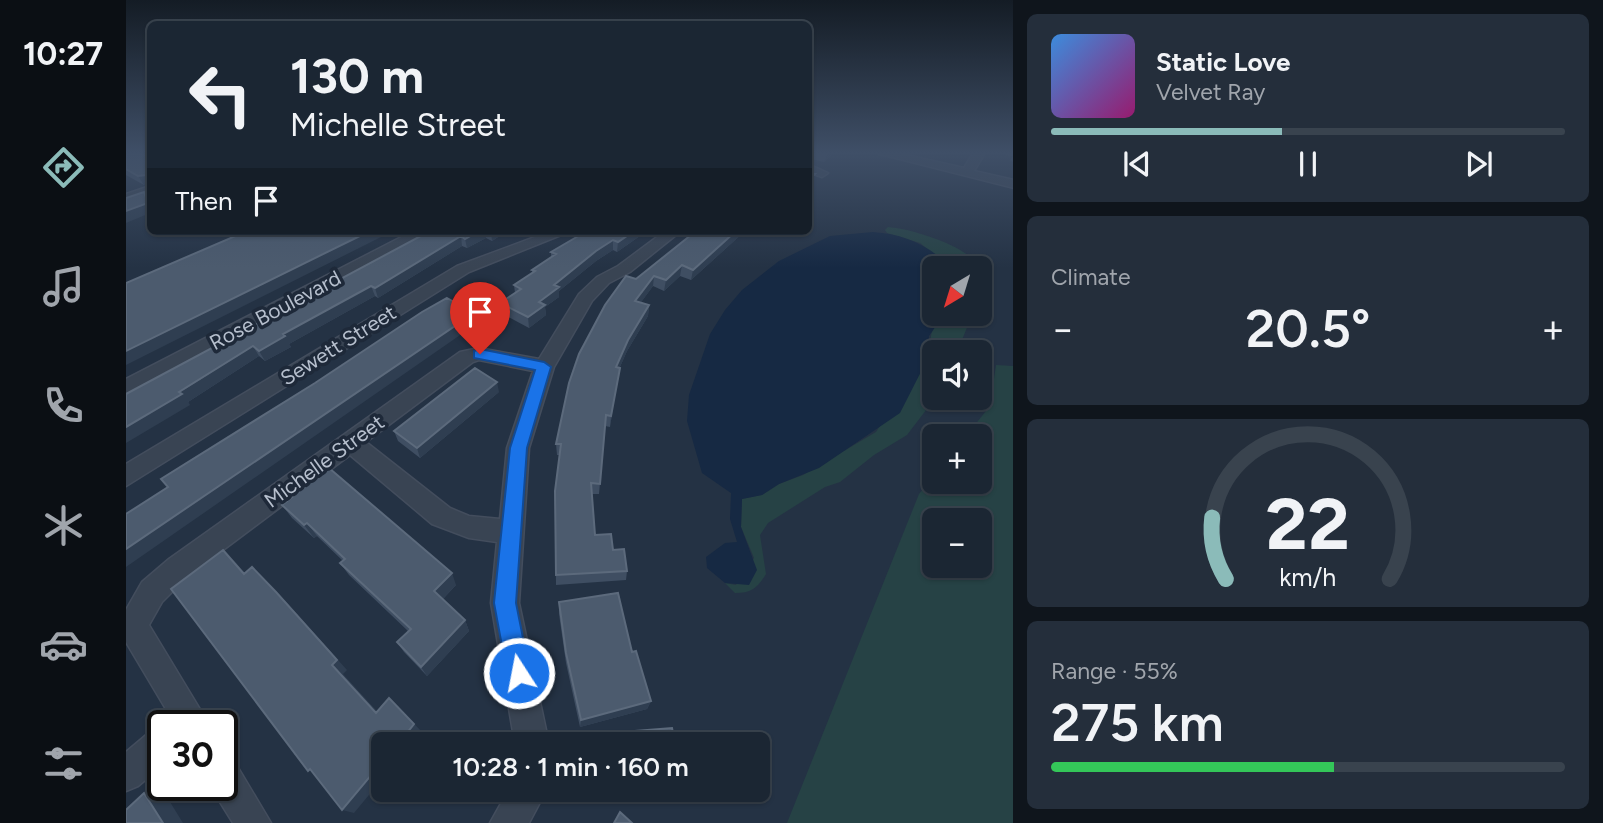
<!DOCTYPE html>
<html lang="en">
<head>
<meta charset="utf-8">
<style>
	body { margin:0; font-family:Figtree,sans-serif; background:#242e3b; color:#f1f3f6; height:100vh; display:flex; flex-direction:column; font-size:26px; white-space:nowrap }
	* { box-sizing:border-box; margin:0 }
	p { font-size:23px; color:#a0a5ac }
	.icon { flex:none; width:38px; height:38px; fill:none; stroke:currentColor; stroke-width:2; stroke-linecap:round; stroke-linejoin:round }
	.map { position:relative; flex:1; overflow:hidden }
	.details { display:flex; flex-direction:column; gap:14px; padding:14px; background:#0f151c; width:590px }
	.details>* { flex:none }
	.hud { position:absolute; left:21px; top:21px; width:665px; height:214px; border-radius:10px; box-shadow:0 2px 5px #0004,0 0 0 2px #39434e; background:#1b2633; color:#f1f3f6; overflow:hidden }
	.needle { width:46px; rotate:218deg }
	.tools { position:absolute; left:796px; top:256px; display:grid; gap:14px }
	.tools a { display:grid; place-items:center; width:70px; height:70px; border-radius:10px; background:#1b2633; box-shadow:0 2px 5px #0004,0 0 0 2px #39434e; font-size:35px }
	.speed { position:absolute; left:21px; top:710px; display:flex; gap:14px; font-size:35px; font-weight:700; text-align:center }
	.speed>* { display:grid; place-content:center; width:91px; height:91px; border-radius:50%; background:#1b2633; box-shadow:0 2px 5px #0004,0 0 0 2px #39434e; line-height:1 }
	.speed .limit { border:4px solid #111; border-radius:10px; background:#fff; color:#111 }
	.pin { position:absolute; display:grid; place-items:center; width:60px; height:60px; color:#fff; margin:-72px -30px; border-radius:50% 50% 50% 0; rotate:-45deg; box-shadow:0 0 7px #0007 }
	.pin .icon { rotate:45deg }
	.me { position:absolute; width:77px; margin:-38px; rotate:349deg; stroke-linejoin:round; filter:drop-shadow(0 0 5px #0008) }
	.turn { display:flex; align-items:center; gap:24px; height:147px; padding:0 28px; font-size:32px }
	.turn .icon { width:91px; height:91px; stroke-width:2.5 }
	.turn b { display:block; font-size:49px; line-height:60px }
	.then { display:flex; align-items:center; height:66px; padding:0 28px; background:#0003; gap:14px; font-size:26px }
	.big { font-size:52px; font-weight:600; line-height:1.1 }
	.details .tile { flex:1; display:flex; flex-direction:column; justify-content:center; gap:10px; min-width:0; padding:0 24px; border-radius:10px; background:#242e3b }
	.details .dial { align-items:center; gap:0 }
	.dial svg { height:182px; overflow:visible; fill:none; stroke:#39434e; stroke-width:7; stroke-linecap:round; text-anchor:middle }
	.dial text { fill:#f1f3f6; stroke:none }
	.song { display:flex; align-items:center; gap:21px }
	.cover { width:84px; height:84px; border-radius:10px; background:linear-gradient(135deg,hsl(210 70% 55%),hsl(320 70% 35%)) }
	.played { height:7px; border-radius:4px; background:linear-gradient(90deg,#8bbbb9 45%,#39434e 45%) }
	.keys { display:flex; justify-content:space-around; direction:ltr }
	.heat { display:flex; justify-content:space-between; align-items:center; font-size:38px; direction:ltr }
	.charge { height:10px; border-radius:5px; background:linear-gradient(90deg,#34c759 55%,#39434e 0) }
	.trip { position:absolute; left:245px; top:732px; width:399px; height:70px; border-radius:10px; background:#1b2633; box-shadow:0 2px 5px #0004,0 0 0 2px #39434e; font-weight:600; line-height:70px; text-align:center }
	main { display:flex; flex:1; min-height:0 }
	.tab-bar { display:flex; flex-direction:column; width:126px; justify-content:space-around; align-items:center; background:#0b0f14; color:#a0a5ac }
	.tab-bar .icon { width:49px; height:49px }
	.tab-bar .current { color:#8bbbb9 }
	.tab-bar b { font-size:32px; color:#f1f3f6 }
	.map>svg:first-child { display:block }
</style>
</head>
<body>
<main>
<nav class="tab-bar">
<b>10:27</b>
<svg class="icon current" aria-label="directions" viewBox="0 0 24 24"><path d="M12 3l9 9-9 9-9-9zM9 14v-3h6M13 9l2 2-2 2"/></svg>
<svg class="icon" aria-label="music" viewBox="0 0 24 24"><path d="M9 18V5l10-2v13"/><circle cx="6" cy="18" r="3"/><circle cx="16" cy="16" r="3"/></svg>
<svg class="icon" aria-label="phone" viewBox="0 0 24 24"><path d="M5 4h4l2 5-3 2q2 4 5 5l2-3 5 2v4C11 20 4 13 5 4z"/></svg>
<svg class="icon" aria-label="climate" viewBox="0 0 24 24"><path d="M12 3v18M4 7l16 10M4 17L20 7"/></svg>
<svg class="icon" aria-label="car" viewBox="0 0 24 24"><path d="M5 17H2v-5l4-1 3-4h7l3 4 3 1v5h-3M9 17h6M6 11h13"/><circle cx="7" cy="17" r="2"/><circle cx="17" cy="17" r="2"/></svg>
<svg class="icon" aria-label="filters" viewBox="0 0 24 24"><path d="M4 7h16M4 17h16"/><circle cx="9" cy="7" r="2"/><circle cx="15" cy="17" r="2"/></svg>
</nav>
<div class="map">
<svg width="888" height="823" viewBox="0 0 888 823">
	<rect width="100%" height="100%" fill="#243244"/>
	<path fill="#264245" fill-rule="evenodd" d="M762 227C787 229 847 247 857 272 859 279 859 286 858 294L854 298V268H825L794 243 761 233 759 230Z
		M819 313H847L831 352H808L810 397 781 435 748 455 714 482 699 487 642 523 634 535 640 574C632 587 626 593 609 593L599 583 610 585 628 558 615 527 616 499 636 495 653 484 677 475 750 432 805 346C803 332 809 323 819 313Z
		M870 365 888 366 887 823H661L793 494 808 475V481H854V436H840L864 406ZM808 520H854V565H808Z"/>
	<path fill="#162943" d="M747 232C777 234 804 245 825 268H808V313H819L803 336V356L774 413 693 468 653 484 636 495 616 499 615 527 631 570 623 585 599 583 581 568 580 557 599 543 611 542 604 519 605 493 576 473 561 421 563 395 584 334 599 310 616 290 653 261 704 236Z"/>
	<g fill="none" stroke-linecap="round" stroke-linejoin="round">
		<defs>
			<path id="minor" d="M750 153H771L838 168 847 153H859L848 171 888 180V188Z
				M682 164 702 173 696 177 682 172Z
				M24 186V194L0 203V194Z
				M287 231H305L0 395V379Z
				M425 231H445L343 272 0 486V464L331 266Z
				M539 231H555L504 272 483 283 466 301 428 367 403 448 393 603 423 744H389L365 603 371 542 343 538 306 524 224 455 61 577 36 602 23 625 84 726H50L0 642V610L16 582 43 559 334 352 353 348 413 359 453 294 471 277 492 266ZM353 360 407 371 381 448 374 519 343 516 324 508 240 442 347 362Z
				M37 727V765L12 786 0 791V752L25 731Z
				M96 756 108 761 145 823H107L84 786H96Z
				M383 789H421L403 823H364Z"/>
		</defs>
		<use href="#minor" stroke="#434d5d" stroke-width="3"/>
		<use href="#minor" fill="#394453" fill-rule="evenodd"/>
	</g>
	<path fill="#3f4e62" d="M0 153 18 155 24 159V187L23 184 18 185 0 175Z
		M682 153H708L698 162 682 158Z
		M880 153H888V162L884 161 887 156 879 155Z
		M304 231H381L366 241 360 238 341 248 336 246 252 298 249 296 163 344 165 347 139 361 133 356 62 402 64 405 36 376Z
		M461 231H521L491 252 487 250 470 261 433 291V297L419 307 420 315 403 328 375 313 374 303 389 293 388 285 406 273V270L425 257V252Z
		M619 231 565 280 554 276 538 291 527 286 515 302 523 305 522 316 501 351 493 369 484 427 479 426 473 494H466L469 535 487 550 501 571 500 580 430 585 429 491 434 455H431L430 444 510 279Z
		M373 392 294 458 272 441 268 431Z
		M156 505 330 585 317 599 339 620 343 631 301 676 278 652 271 642 282 631 223 575 214 563 217 561 191 536 188 538 166 518Z
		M433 602 525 701 521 709 454 727 440 663 433 614Z
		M474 789H556L557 792 551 797 475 802Z"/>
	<path fill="#2f3e51" d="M702 153H708L698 162Z
		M689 174 686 184 682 187V180Z
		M20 175 21 181 23 184 18 185 12 176Z
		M18 192 24 202V213L0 223V211Z
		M244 231H267L0 365V351Z
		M353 231H359L360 238 341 248 339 239Z
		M365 231H381L366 241Z
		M508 231H521L491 252 492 242Z
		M610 231H619L565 280 567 270Z
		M335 236 336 246 252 298 249 288Z
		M487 240V250L470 261 433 291V297L419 307 420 315 403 328 402 317 413 302 428 285 470 251Z
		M556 265 554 276 538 291 540 280Z
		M528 276 527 286 508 312 509 301Z
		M245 286 249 296 163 344 165 347 139 361 133 351 157 334Z
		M523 305 522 316 501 351 493 369 484 427 490 367 502 340Z
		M348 313 350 324 0 567V549Z
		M127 346 133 356 62 402 64 405 0 443V427Z
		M371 382 373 392 294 458 291 448Z
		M181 523 191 536 188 538 178 525Z
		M97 550 110 563 131 586 118 574Z
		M126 567 162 604 221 670 217 674 259 720 250 713 206 665Z
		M326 573 330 585 314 602 308 591Z
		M339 620 343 631 301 676 295 667Z
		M525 701 521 709 454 727 455 720Z
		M271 706 296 732 286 744H272Z
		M257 761V778L228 813 216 810Z
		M18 793 41 797 57 823H37Z"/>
	<path fill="#4c5b6e" stroke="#5c6a7c" stroke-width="2" d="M0 153H14L24 159V183L21 181 20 175 12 176 0 169Z
		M682 173 689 174 682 180Z
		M18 192 22 203 0 211V198Z
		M121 231H244L0 351V283Z
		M304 231H353L339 239 335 236 249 288 245 286 157 334 159 336 133 351 127 346 53 392 56 394 0 427V394Z
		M461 231H508L492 242 487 240 470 251 428 285 433 287 413 302 419 305 402 317 374 303 395 289 388 285 409 271 406 270 430 254 425 252Z
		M570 231H610L567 270 556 265 540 280 528 276 509 301 523 305 502 340 490 367 494 368 485 416 480 415 474 484 465 483 469 535 485 534 487 550 498 549 501 571 430 575 429 491 435 444H430L443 383 453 354 479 305 500 276 510 279Z
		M321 298 348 313 0 549V514L42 487 35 479 189 383 296 312Z
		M349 368 371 382 291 448 268 431Z
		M203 468 326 573 308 591 339 620 295 667 271 642 285 629 214 563 219 559 181 523 178 525 156 505Z
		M97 550 118 574 126 567 150 592 211 660 206 665 250 713 263 698 288 724 272 744H257V761L216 810 184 769 182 771 45 589Z
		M492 593 506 652 510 651 525 701 455 720 440 653 433 602Z
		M546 728 549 744H472L471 734Z
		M476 789H556L557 792 477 798Z
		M18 793 37 823H0V810Z
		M494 812 506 823H488Z"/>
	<linearGradient id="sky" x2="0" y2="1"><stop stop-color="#141c25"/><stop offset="0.57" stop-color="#3f4f67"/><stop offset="1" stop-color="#3f4f67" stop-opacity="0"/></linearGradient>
	<rect width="888" height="268" fill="url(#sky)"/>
	<path fill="#1a73e8" stroke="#114b97" stroke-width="2" d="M354 349 418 362 425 367 401 448 390 603 404 673 401 681 393 685 385 681 381 673 368 603 384 448 409 370 348 358V351Z"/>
	<g text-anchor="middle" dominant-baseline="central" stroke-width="7" stroke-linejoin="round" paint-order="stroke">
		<g font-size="21" fill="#b6bfcd" stroke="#1e2939">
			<text transform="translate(149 310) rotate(-28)">Rose Boulevard</text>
			<text transform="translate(212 345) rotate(-32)">Sewett Street</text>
			<text transform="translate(198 461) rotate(-36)">Michelle Street</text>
		</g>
	</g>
</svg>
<div class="tools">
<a><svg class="needle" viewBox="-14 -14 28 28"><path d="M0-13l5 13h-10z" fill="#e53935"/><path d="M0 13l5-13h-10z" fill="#a0a5ac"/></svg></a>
<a><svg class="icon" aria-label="sound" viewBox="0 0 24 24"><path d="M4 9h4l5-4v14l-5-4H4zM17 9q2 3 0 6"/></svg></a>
<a>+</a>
<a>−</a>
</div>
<div class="speed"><div class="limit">30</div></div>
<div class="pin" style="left:354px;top:354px;background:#d93025"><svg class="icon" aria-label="arrive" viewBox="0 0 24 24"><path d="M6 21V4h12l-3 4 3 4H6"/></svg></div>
<svg class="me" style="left:393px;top:673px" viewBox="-20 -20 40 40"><circle r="17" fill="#1a73e8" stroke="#fff" stroke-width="3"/><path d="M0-11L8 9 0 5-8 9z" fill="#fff"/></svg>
<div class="trip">10:28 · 1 min · 160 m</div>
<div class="hud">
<div class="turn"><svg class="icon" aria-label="left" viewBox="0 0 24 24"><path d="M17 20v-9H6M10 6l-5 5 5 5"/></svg><div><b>130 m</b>Michelle Street</div></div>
<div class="then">Then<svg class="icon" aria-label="arrive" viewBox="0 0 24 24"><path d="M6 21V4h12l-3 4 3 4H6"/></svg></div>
</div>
</div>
<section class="details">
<div class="tile">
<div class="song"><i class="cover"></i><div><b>Static Love</b><p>Velvet Ray</p></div></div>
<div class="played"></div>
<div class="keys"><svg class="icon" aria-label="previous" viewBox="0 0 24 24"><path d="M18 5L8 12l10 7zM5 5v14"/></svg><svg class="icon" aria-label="pause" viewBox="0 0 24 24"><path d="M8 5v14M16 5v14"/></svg><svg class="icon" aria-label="next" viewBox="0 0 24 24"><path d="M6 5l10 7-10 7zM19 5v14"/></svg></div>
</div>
<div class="tile"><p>Climate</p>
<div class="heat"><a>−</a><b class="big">20.5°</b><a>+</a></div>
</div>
<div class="tile dial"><svg viewBox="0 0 100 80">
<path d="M14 69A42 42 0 1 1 86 69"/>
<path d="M14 69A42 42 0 0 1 8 42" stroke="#8bbbb9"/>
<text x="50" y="56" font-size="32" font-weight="700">22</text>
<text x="50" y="72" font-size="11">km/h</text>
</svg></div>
<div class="tile"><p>Range · 55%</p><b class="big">275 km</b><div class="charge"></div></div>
</section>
</main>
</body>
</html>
